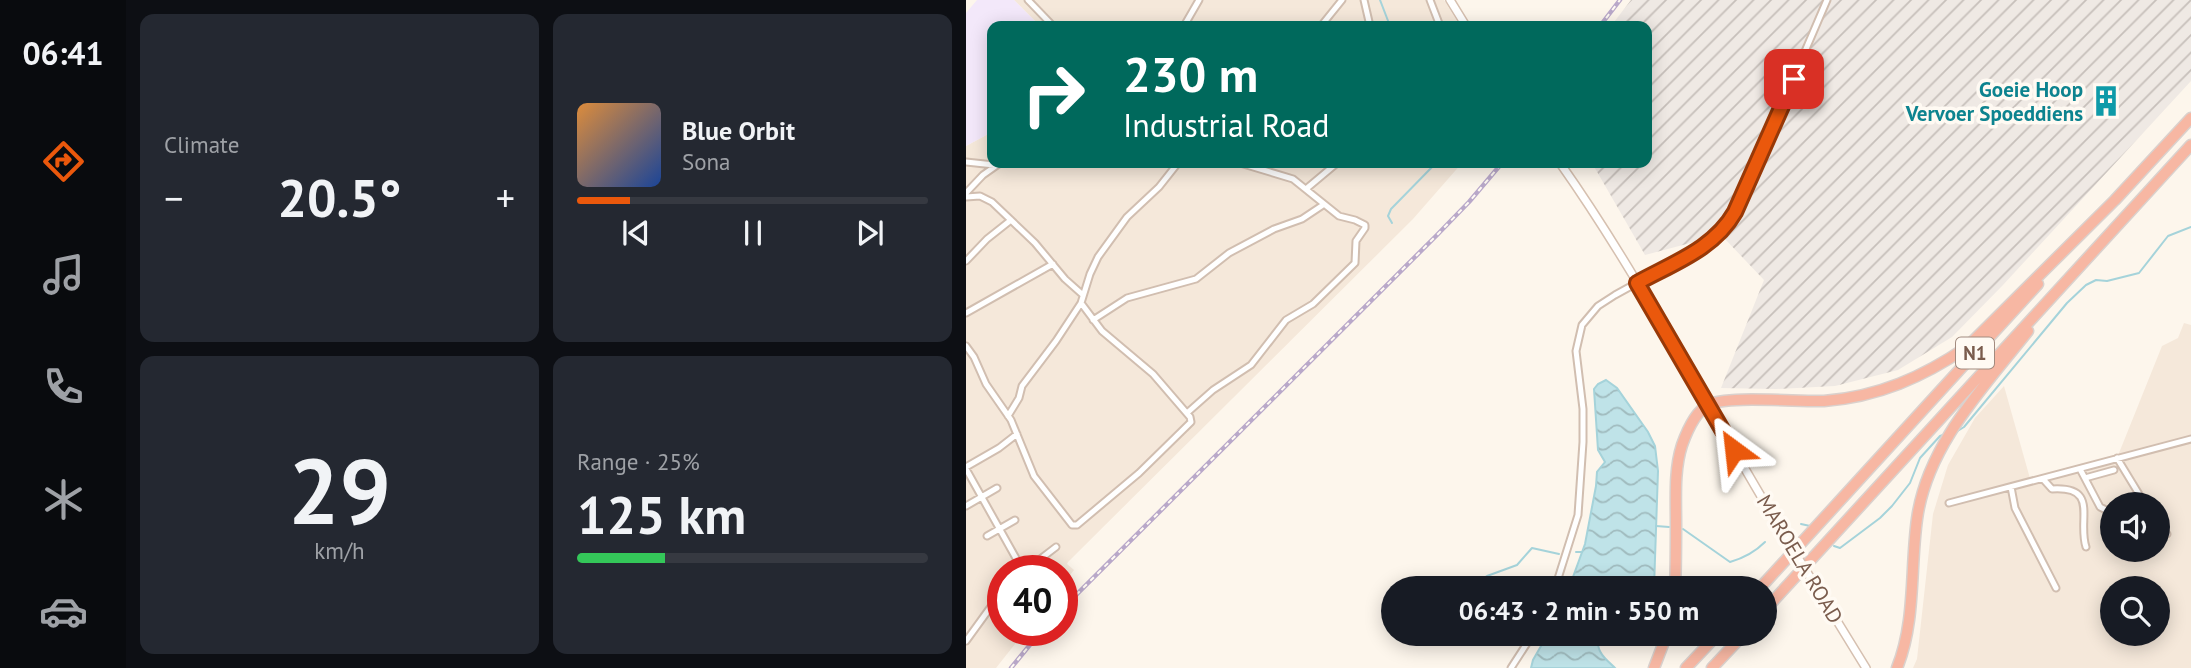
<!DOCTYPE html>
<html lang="en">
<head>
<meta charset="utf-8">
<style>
	body { margin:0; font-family:"PT Sans",sans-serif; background:#242831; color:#f1f3f6; height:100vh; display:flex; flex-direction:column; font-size:26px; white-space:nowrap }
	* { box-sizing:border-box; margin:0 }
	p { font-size:23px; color:#9ea1a6 }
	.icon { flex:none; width:38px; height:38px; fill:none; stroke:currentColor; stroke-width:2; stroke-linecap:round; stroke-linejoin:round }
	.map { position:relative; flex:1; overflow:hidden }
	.panel { display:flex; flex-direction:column; gap:14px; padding:14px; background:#0d0f14; width:840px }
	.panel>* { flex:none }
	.hud { position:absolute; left:21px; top:21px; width:665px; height:147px; border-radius:14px; box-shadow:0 4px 18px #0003; background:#00695c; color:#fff; overflow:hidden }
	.tools { position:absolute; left:1134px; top:492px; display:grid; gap:14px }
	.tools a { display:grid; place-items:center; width:70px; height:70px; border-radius:50%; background:#171b24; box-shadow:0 4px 18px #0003; font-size:35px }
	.speed { position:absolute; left:21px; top:555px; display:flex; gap:14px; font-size:35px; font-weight:700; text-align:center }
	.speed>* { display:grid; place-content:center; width:91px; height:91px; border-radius:50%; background:#171b24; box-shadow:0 4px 18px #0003; line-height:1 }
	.speed .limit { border:10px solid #d22; background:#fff; color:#111 }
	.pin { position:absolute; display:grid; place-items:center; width:60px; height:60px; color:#fff; margin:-30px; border-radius:14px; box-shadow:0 4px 10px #0006 }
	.me { position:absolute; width:77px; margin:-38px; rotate:330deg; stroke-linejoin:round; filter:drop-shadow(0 0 5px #0008) }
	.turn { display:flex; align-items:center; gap:24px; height:147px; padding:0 21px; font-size:32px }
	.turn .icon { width:91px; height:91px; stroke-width:2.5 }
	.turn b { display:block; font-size:49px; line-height:60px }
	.big { font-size:52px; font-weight:800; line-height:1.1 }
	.panel .card { flex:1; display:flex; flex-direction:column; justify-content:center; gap:10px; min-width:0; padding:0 24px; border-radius:14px; background:#242831 }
	.panel .dial { align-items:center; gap:0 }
	.dial b { font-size:91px; line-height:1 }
	.song { display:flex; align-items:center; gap:21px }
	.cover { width:84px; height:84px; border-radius:10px; background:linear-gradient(135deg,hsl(30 70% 55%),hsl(220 70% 35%)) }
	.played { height:7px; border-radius:4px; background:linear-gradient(90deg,#ea580c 15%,#363941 15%) }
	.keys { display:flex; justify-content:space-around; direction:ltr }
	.heat { display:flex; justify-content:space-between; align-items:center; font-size:38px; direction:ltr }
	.charge { height:10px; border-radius:5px; background:linear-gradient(90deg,#34c759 25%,#363941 0) }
	.panel .tiles { flex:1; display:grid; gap:14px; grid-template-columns:repeat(2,1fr) }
	.trip { position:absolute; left:415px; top:576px; width:396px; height:70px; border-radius:35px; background:#171b24; box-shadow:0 4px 18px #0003; font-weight:800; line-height:70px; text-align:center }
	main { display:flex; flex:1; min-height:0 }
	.tabs { display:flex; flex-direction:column; width:126px; justify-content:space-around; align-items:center; background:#090b0e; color:#9ea1a6 }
	.tabs .icon { width:49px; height:49px }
	.tabs .current { color:#ea580c }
	.tabs b { font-size:32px; color:#f1f3f6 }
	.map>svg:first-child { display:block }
</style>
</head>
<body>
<main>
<nav class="tabs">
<b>06:41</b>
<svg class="icon current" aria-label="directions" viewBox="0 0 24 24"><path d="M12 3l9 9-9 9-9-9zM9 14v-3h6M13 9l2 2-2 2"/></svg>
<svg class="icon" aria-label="music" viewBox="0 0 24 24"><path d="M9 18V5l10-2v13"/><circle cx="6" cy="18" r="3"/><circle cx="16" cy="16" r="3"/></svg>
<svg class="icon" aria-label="phone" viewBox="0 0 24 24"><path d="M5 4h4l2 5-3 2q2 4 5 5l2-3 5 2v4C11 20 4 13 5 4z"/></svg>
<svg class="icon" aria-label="climate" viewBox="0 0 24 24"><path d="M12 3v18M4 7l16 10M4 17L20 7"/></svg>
<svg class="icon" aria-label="car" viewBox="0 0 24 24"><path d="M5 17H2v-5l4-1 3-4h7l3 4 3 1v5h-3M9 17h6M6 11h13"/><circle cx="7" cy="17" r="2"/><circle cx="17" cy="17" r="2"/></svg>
</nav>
<section class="panel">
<div class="tiles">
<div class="card"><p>Climate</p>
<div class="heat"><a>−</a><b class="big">20.5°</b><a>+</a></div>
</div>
<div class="card">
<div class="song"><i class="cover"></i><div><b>Blue Orbit</b><p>Sona</p></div></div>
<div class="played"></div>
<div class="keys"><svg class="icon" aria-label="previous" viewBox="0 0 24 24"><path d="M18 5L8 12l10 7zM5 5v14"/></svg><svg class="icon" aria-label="pause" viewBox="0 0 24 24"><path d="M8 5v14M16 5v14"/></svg><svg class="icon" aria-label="next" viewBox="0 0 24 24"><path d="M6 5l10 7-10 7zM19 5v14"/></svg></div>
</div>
<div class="card dial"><b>29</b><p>km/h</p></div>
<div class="card"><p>Range · 25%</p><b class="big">125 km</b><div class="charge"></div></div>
</div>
</section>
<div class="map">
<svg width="1225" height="668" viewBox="0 0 1225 668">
	<defs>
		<pattern id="industrial-furrows" width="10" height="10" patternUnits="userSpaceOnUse" patternTransform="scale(1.75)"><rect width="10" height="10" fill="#efe9e4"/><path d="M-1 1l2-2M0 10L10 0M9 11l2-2" fill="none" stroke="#c7c0bb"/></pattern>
		<pattern id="water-waves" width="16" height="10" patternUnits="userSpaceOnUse" patternTransform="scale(1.75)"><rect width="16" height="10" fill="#bfe3e8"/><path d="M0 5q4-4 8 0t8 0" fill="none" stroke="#a0bbbe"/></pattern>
	</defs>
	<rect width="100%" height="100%" fill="#fdf6ec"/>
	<path fill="#f5e8da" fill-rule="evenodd" d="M48 0H478L494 26H74Z
		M26 132V163H496L447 219 102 562 101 564 108 570 96 585V570H37V630H60L30 668H0V146Z
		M1218 323 1225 325V668H947L951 659 967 514 982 465 1009 418 1038 386 1065 482 1151 458 1196 346 1212 338ZM1146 504H1192V550H1146ZM1146 588H1192V634H1146Z"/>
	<path fill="url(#industrial-furrows)" d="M665 0H1225V81L1037 285 986 337 932 370 869 386 810 389 755 388 798 280 759 239 749 232 732 241 679 255 626 163H681V26H645Z"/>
	<path fill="#f3e8fa" d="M11 0H48L74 26H26V132L0 146V13Z"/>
	<path fill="url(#water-waves)" stroke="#a5d3da" stroke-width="2" d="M640 380 651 388 682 432 689 446 692 471 688 588H603L619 544 630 486 631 472 639 462 632 450 628 389 632 384Z
		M582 634H647L632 643C632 654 642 661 649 668H565L567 660Z"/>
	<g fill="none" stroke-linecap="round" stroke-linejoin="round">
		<path stroke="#a5d3da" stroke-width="2" d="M414 0 424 26
			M426 223 422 216 425 209 470 163
			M990 432 998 427 1101 303 1120 285 1130 280 1141 281 1173 273 1202 236 1225 227
			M835 524 844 526
			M690 526 703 527
			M717 529 764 562C778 558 788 553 799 542
			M868 546 874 548 914 518 926 506 944 483 954 458 974 436 977 435
			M610 552H616
			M501 588 521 576 551 565 566 548 593 554"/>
		<defs>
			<path id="street" d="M62 0 87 26
				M398 0 404 26
				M464 0 474 26
				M218 26 233 0
				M355 26 376 0
				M0 162 28 165
				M340 189 371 163
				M0 193 17 175 34 163
				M0 197 14 196 26 202 69 243 99 279 117 295
				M0 261 21 239 45 220
				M0 313 87 264
				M127 320 161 298 230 279 263 253 308 229 336 219 357 205
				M0 346 8 357 20 384 45 420 68 476 106 525H111L173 473 225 422 224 417 187 374 136 331 115 303
				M221 413 247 390 285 365 320 320 347 304 389 263 390 241 399 228V225L389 220 373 216 327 179 274 163
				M42 416 53 398 56 386 90 341 115 303 124 274 132 257 161 217 193 187 212 163
				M1151 458 1179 504
				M0 467 33 448 51 434
				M0 469 51 560 50 570
				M1114 469 1134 507 1146 513
				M1119 478 1148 470
				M1077 479 1086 489C1134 486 1111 520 1120 547
				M1045 487 1049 508 1090 588
				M983 503 1225 439
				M0 506 31 488
				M1192 523 1201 534
				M21 536 49 520
				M52 568 73 560 90 547
				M589 588 612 515 617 442V409L610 351 616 325 632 306 649 295 745 242 758 229 770 212 861 0
				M0 641 37 590
				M545 668 567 634"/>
			<path id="secondary" d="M484 0 500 26
				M594 163C678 282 744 414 820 538
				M844 577 900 668"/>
			<path id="highway" d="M1149 200 1225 118
				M709 588C710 567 710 545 710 524 710 497 708 470 716 445 721 431 729 412 742 405 758 395 834 402 858 401 912 397 957 377 1001 347L1151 198
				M794 588 1072 284
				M798 611 1225 145
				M688 668 701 634
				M720 668 752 634
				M746 668 778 634
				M931 668C950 621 944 569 951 519 961 445 1018 387 1062 331"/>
		</defs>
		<use href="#street" stroke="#d1beb0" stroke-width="9"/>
		<use href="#secondary" stroke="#d6c0b0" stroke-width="10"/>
		<use href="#highway" stroke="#dad1cd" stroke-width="13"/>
		<use href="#street" stroke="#fff" stroke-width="5"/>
		<use href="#secondary" stroke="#fff" stroke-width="7"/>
		<use href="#highway" stroke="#f7b7a3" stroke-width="10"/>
		<defs>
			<path id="rail" d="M634 26 654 0
				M96 609 470 236 503 202 536 163
				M45 668 76 630"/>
		</defs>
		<use href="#rail" stroke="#b9a8c9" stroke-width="4.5"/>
		<use href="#rail" stroke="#fffaf3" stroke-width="2" stroke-dasharray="5" stroke-linecap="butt"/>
		<defs>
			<path id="secondary-bridge" d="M820 538 844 577"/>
		</defs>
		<use href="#secondary-bridge" stroke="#d6c0b0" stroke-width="10" stroke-linecap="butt"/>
		<use href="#secondary-bridge" stroke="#fff" stroke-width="7"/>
	</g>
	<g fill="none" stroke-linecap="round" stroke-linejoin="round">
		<defs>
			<path id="route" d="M768 450 671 283C707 263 748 249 769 212L828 79"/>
		</defs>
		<use href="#route" stroke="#983908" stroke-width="18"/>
		<use href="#route" stroke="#ea580c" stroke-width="12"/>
	</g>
	<defs>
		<symbol id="building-bare" viewBox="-9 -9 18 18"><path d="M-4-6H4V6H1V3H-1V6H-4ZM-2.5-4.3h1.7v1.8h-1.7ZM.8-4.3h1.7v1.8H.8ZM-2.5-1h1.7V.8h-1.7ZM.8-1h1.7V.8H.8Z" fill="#0f9aa8" stroke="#fffaf3" stroke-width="2.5" paint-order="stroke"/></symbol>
	</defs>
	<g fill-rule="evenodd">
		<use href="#building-bare" x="1118" y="79" width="44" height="44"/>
	</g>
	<g text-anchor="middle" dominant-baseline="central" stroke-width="7" stroke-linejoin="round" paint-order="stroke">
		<rect fill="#fffaf3" stroke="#a28b7f" stroke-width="2" x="990" y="337.5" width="38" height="31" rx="5"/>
		<g font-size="19" font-weight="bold" fill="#7a5c4d">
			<text x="1009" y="353">N1</text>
		</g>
		<g font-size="21" font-weight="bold" fill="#0d838f" stroke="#fffaf3" text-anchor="end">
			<text x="1117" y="89">Goeie Hoop<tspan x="1117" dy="24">Vervoer Spoeddiens</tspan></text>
		</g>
		<g font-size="21" fill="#7a5c4d" stroke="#fffaf3">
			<text transform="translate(834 559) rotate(59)">MAROELA ROAD</text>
		</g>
	</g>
</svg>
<div class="tools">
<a><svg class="icon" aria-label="sound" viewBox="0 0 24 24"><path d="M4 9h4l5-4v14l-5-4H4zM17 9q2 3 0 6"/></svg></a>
<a><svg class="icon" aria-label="search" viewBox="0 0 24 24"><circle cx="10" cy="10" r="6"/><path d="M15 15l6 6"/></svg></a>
</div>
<div class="speed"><div class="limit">40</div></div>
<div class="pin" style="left:828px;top:79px;background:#d93025"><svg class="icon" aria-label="arrive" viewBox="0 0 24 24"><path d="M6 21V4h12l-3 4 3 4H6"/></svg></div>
<svg class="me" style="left:768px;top:450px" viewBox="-20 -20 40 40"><path d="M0-17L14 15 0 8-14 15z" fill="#ea580c" stroke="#fff" stroke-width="4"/></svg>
<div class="trip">06:43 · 2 min · 550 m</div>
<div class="hud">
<div class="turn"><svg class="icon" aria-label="right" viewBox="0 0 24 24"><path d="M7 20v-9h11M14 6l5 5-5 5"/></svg><div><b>230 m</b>Industrial Road</div></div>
</div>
</div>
</main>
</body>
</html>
